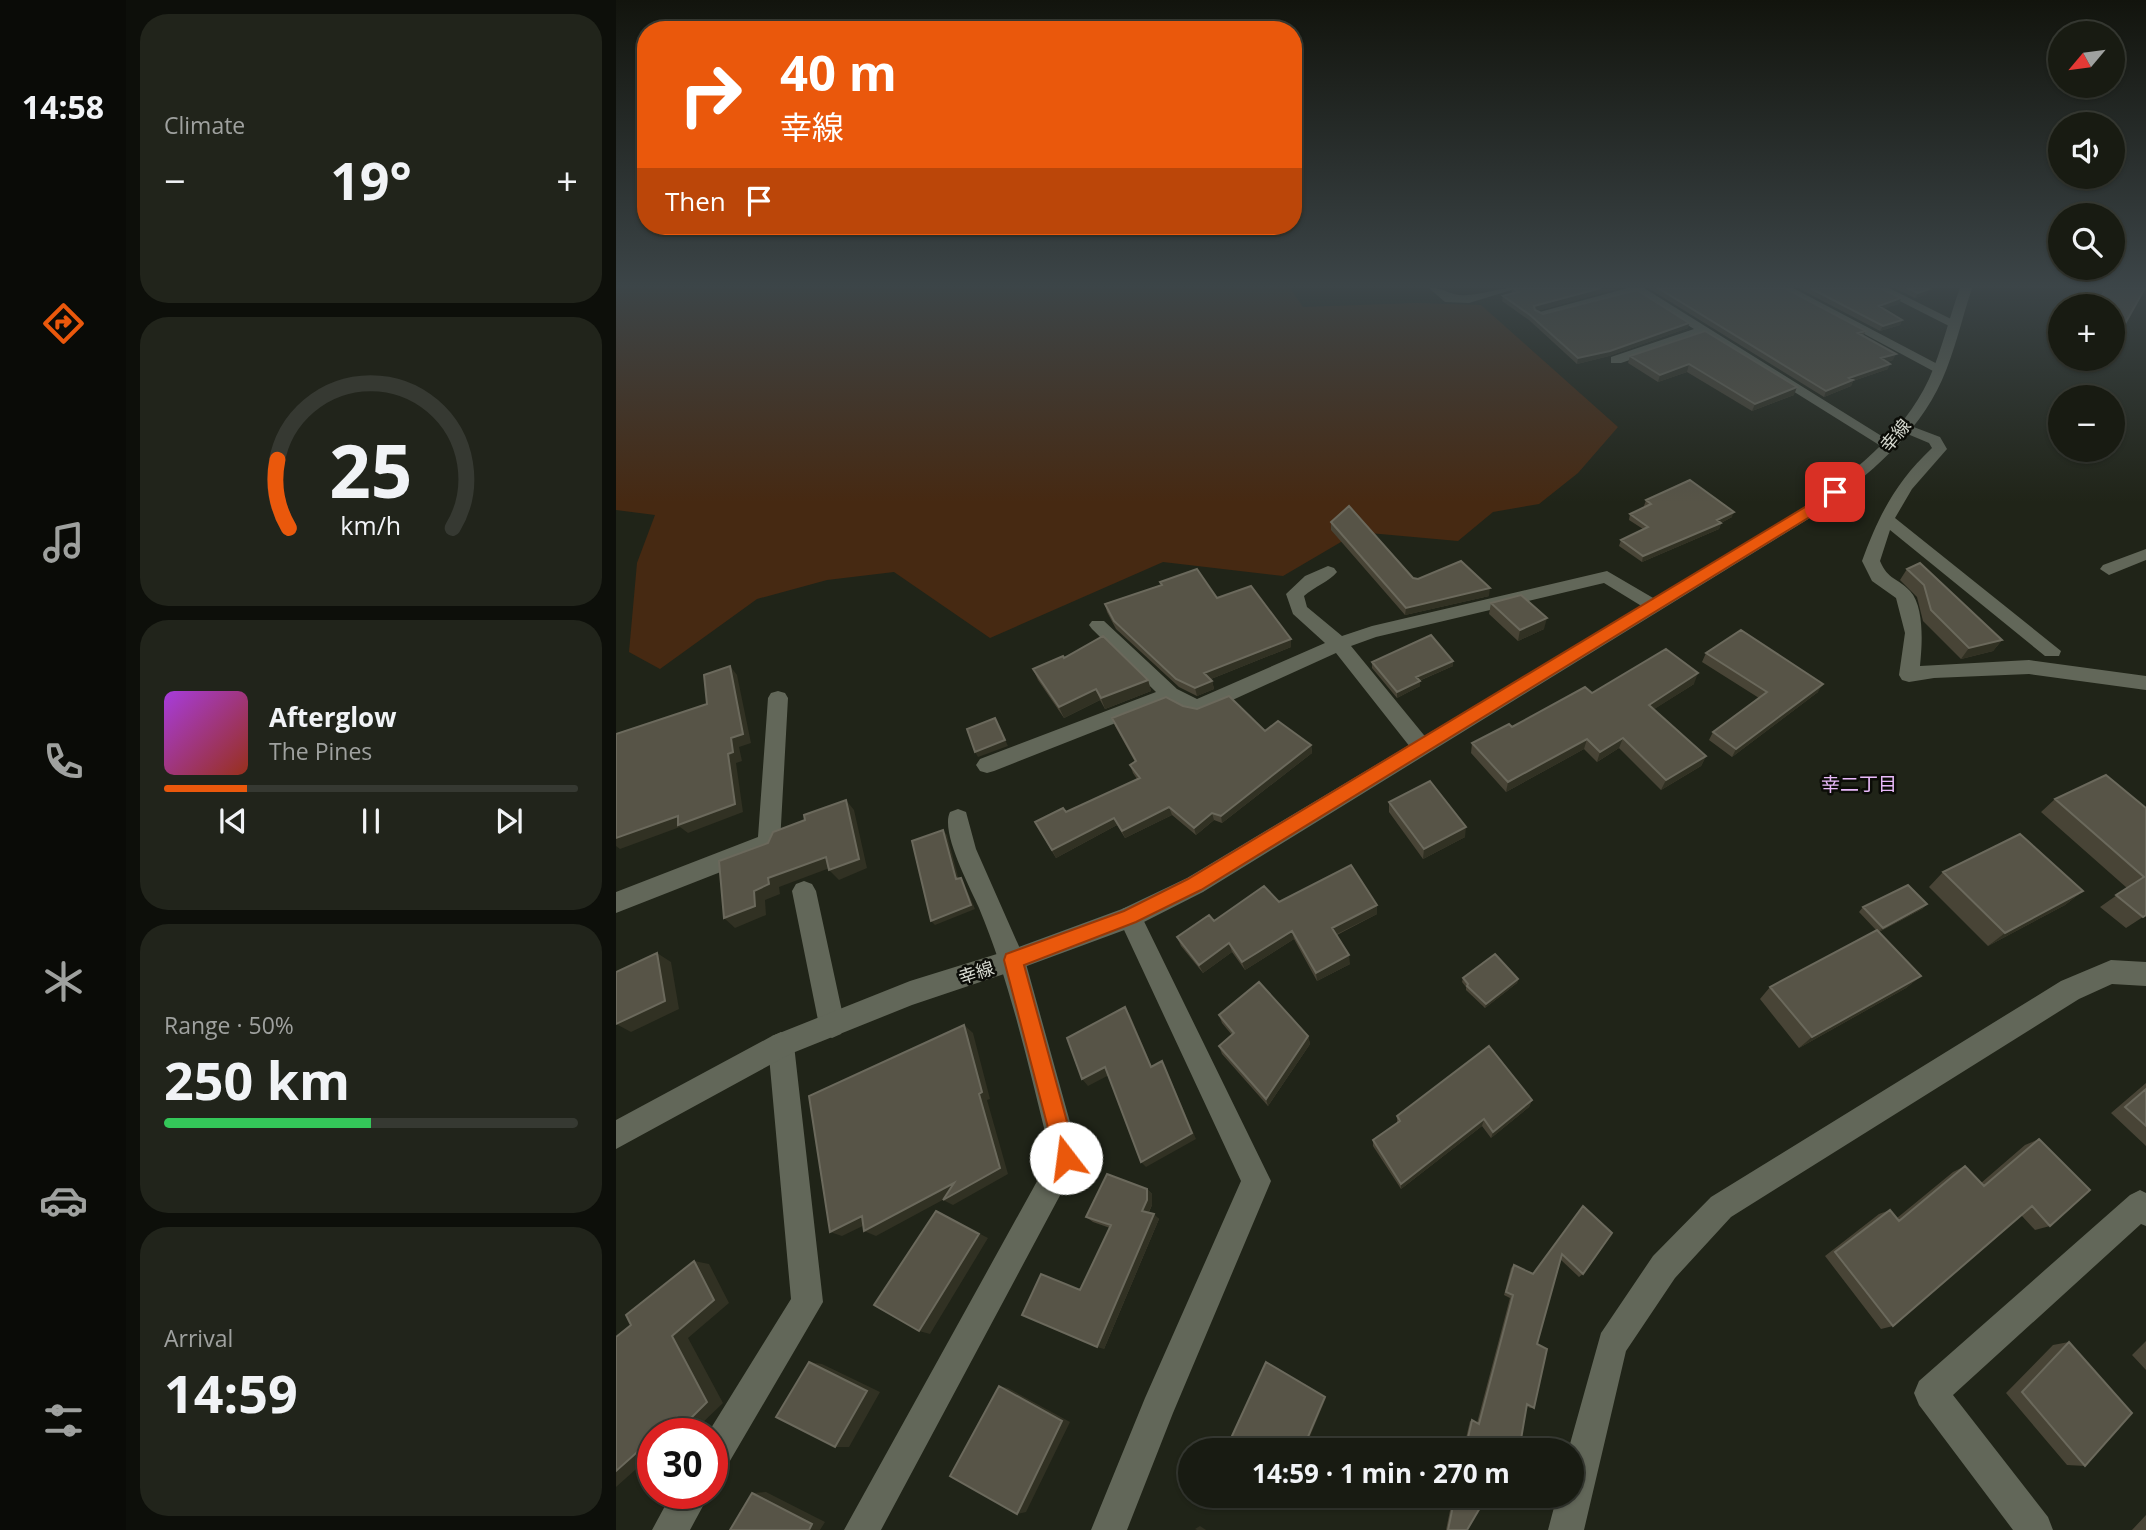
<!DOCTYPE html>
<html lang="en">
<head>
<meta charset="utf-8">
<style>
	body { margin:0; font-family:"Open Sans","Noto Sans JP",sans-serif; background:#21241b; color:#f1f3f6; height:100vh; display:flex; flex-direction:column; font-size:26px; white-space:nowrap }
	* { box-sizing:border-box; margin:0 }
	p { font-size:23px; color:#9fa19f }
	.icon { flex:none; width:38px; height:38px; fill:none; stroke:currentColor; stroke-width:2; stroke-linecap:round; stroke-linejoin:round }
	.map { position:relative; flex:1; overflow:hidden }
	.details { display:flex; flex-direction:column; gap:14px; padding:14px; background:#0d0f0a; width:490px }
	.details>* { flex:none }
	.hud { position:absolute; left:21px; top:21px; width:665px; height:214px; border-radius:28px; box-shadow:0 2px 5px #0004,0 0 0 2px #363932; background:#ea580c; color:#fff; overflow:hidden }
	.needle { width:46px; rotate:241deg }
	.buttons { position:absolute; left:1432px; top:21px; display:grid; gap:14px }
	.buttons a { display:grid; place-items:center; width:77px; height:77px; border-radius:50%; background:#181b12; box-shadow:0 2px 5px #0004,0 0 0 2px #363932; font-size:35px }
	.speed { position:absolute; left:21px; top:1418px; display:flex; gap:14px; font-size:35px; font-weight:700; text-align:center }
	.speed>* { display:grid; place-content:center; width:91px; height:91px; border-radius:50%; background:#181b12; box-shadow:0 2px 5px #0004,0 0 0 2px #363932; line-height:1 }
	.speed .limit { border:10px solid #d22; background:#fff; color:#111 }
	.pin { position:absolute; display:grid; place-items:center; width:60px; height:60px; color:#fff; margin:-30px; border-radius:14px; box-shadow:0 4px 10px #0006 }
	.me { position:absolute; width:77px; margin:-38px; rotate:345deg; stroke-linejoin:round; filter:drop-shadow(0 0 5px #0008) }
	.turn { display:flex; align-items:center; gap:24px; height:147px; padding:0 28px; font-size:32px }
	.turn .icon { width:91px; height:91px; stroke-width:2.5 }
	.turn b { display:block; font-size:49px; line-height:60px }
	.then { display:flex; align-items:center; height:66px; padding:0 28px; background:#0003; gap:14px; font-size:26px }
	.big { font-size:52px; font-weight:700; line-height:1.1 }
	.details .widget { flex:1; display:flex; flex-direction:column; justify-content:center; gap:10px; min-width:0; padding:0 24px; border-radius:28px; background:#21241b }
	.details .dial { align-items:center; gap:0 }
	.dial svg { height:182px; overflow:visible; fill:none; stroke:#363932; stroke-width:7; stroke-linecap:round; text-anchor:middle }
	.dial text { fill:#f1f3f6; stroke:none }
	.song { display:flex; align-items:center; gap:21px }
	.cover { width:84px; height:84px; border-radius:10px; background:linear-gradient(135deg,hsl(280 70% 55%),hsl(10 70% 35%)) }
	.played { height:7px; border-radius:4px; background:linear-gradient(90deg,#ea580c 20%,#363932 20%) }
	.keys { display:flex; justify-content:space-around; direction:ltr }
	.heat { display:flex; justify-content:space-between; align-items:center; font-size:38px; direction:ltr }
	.charge { height:10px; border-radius:5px; background:linear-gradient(90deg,#34c759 50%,#363932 0) }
	.trip { position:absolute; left:562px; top:1438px; width:406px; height:70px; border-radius:35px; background:#181b12; box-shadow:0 2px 5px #0004,0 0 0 2px #363932; font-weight:700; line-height:70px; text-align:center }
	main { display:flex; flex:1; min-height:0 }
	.dock { display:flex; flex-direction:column; width:126px; justify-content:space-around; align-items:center; background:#0a0b07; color:#9fa19f }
	.dock .icon { width:49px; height:49px }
	.dock .current { color:#ea580c }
	.dock b { font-size:32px; color:#f1f3f6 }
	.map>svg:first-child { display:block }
</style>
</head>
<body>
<main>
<nav class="dock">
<b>14:58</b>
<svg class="icon current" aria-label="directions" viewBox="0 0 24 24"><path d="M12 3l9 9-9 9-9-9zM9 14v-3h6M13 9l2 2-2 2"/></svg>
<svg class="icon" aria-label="music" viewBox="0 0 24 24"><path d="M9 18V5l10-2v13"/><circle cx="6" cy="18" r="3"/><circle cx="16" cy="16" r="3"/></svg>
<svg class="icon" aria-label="phone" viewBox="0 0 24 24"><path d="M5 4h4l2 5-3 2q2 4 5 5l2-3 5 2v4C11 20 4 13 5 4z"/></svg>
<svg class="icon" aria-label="climate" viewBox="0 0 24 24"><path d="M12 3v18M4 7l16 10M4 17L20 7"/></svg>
<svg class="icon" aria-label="car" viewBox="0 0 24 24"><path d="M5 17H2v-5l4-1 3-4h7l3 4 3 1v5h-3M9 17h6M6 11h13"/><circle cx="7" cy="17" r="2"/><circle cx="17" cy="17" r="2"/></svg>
<svg class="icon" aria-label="filters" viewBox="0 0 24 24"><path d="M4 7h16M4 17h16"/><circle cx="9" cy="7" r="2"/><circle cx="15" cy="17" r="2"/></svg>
</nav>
<section class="details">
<div class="widget"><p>Climate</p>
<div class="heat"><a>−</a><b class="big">19°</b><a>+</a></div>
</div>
<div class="widget dial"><svg viewBox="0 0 100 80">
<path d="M14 69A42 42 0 1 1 86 69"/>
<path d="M14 69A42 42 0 0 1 9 39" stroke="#ea580c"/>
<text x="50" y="56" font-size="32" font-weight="700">25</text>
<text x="50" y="72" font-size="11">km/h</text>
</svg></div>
<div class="widget">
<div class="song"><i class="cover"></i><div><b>Afterglow</b><p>The Pines</p></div></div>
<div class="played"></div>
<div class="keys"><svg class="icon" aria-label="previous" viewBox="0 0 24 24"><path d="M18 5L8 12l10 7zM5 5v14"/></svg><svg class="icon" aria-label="pause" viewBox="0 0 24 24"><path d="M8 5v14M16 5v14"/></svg><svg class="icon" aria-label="next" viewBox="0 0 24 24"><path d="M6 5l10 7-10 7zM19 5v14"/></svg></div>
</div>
<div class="widget"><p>Range · 50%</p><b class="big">250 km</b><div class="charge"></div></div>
<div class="widget"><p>Arrival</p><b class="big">14:59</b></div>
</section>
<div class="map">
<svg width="1530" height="1530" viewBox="0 0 1530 1530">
	<rect width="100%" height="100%" fill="#202418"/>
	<path fill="#462912" d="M0 288H674L687 307 800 303 865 305 1002 427 962 473 923 504 877 512 842 541 742 532 667 576 547 562 374 638 278 572 211 580 141 599 44 669 13 652 21 563 39 515 0 510Z"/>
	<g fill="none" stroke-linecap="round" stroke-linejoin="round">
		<path fill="#626759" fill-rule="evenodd" d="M813 288C828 287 836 297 851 295 869 294 884 287 902 288L853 303 829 302Z
			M1012 288H1028L1280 445 1278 448H1268L1087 335 1005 363H995V357L1078 329 1020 293 926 317 920 313Z
			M1163 288H1177L1329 368 1322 372 1317 371Z
			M1258 288H1273L1343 323 1341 326H1333Z
			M1287 423 1324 437 1331 449 1296 489 1279 518 1445 651 1443 656H1429L1274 530 1264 561C1272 580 1282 578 1294 591 1309 607 1306 647 1304 666L1413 660 1530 676V690L1413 674 1318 678 1293 682 1286 680 1283 675 1289 633 1280 598 1256 581 1246 561C1263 515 1279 483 1316 448L1313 443 1282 430 1280 427 1282 424Z
			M1530 549V560L1493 575 1484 569 1487 565Z
			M712 566 718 568 721 572C714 581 698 587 688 596L691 607 726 636 756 626 991 571 1044 602 1047 606 1038 612 1032 610 988 583 760 637 735 646 812 740 815 746 812 752 805 754 798 752 720 653 588 713C575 717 564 708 553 702L378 771 371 773 364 771 360 765 364 759 540 692 476 629 473 625 476 621H488L561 689 581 699 709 643 677 614 670 594 689 576Z
			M162 691 169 693 172 698 164 843 161 850 0 913V892L142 837 152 698 155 693Z
			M342 809 350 812 360 849 409 960 464 1158 265 1530H228L435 1156C414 1073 396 987 363 908 354 887 324 832 334 812Z
			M188 881 196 884 200 891 229 1025 225 1034 216 1038 207 1034 203 1025 176 891 180 884Z
			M514 906 522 909 655 1181 557 1413 511 1530H475L529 1398 625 1181 502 917 506 909Z
			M1495 960 1530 962V986L1496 984 1463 999 1115 1217 1059 1278 1010 1351 968 1530H932L941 1496H956V1451H952L985 1333 1037 1256 1095 1197 1445 981Z
			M165 1032 174 1036 178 1045 207 1302 108 1471 96 1476V1433H92L175 1299 152 1045 156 1036Z
			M1524 1190 1530 1193V1226L1525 1224 1337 1395 1432 1517 1437 1530H1397L1303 1405 1298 1393 1303 1381 1514 1195Z
			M56 1493H94L74 1530H36Z"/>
		<path fill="#626759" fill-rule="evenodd" d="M1344 288H1356C1346 318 1339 351 1326 380 1299 440 1245 481 1194 518L587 892 522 925 397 971 296 1005 174 1054 0 1149V1120L156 1036 294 981 397 949 506 909 571 878 1182 512C1232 476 1286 437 1313 379 1326 350 1333 318 1344 288Z"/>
	</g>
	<path fill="#484436" d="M896 288H1004L921 311 927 314 1073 323 1072 328 993 356 961 364 913 320 886 301 887 296 896 293Z
		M1032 288H1169L1250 331 1247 336 1277 360 1271 362 1272 369 1237 381 1235 386 1208 397Z
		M1182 288H1264L1285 298 1283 304 1268 308 1286 320 1284 325 1264 331Z
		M1278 288H1310L1311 294 1299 298Z
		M1469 288H1529L1488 292Z
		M1089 331 1178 395 1136 411 1071 372 1042 382 1012 363 1014 356Z
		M1030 500 1116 517 1105 523 1103 529 1026 562 1003 546 1005 540 1027 529 1013 520 1014 514 1030 507 1028 506Z
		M715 522 797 578 873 596 789 615 715 530Z
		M1291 569 1386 640 1377 651 1345 659 1307 621 1301 597 1284 580Z
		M544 582 601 598 675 639V647L595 679 596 681 598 689 581 696 563 687 500 629 491 612 489 604 545 585Z
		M875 603 928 629 902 641 873 614Z
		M1090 653 1202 692 1116 757 1093 740 1097 732 1143 698 1086 662Z
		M837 661V666L803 681 804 686 781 698 756 668V662Z
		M417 669 532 680 535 691 489 709 484 700 448 718 422 680Z
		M1078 684 1038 709 1090 756 1085 766 1045 790 1003 748 981 762 968 749 890 792 855 753 856 743 976 693Z
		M567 706 695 745 696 753 606 823 598 820 580 835 556 815 509 838 501 825 440 858 419 822 450 812 521 779 517 773 514 765 519 762 499 726 496 718Z
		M1439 799 1530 808V915L1510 928 1484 907 1511 888 1425 812Z
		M773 802 849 837 807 859 773 812Z
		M1327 872 1467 891 1449 905 1372 946 1313 887Z
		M663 902 761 905V914L721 935 734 964 701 981 678 939 629 970 616 952 587 973 565 946 561 937Z
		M1311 904 1306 909 1263 932 1305 976 1290 988 1183 1048 1144 999 1154 987 1260 930 1243 912 1247 907Z
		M847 978 902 979 901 983 869 1008 850 990V987L846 982Z
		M603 1015 692 1036 694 1044 652 1106 606 1054 603 1046 616 1035 606 1023Z
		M1530 1083V1146L1495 1113Z
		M916 1100 913 1107 875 1138 866 1126 785 1189 757 1146V1140L781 1123V1116Z
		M1423 1139 1434 1226 1419 1230 1405 1215 1277 1326 1265 1329 1209 1256 1263 1214 1274 1210 1281 1218 1337 1172 1349 1166 1365 1183 1409 1145Z
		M531 1189 536 1194V1205L533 1212 543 1219 488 1349 464 1290 494 1228 477 1222 470 1217Z
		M967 1206V1274L963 1277 944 1259 921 1344 918 1408H914L911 1406 903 1451H847L854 1421 861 1423 894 1298 888 1295 895 1268 898 1265 917 1274Z
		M1530 1341V1370L1516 1355Z
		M1453 1342 1469 1466 1451 1465 1390 1393 1437 1345Z
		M837 1496H871L851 1530H830Z
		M1530 1515V1530H1516Z"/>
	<path fill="#313123" d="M985 288H1004L918 312V306Z
		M1313 289 1311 294 1299 298 1302 293Z
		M1285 298 1283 304 1260 311 1263 306Z
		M1286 320 1284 325 1264 331 1267 326Z
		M1073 323 1072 328 993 356 961 364 962 358Z
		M1280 354 1277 360 1263 364 1265 358Z
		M1073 364 1071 372 1042 382 1044 375Z
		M1274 364 1272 369 1237 381 1235 386 1208 397 1210 391 1233 378Z
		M1181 387 1178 395 1136 411 1139 404Z
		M1118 512 1116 517 1099 526 1101 520Z
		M1105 523 1103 529 1026 562 1027 556Z
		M874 588 873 596 789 615 790 608Z
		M931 618 928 629 902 641 904 630Z
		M675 639V647L590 681 588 673Z
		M1386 640 1377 651 1345 659 1353 648Z
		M837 661V666L800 682V677Z
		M114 666 121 675 135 743 123 747 126 761 120 763 127 812 72 833 64 827 4 849 0 846V838L62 816 112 754 115 738Z
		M1082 673 1078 684 1029 715 1033 705Z
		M532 680 535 691 489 709 485 698Z
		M596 681 598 689 581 696 579 688Z
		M804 681V686L781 698V692Z
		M1207 684 1202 692 1116 757 1120 749Z
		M480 689 484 700 448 718 443 707Z
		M379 718 392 746 362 757 359 752Z
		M1007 738 1003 748 981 762 984 752Z
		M971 739 968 749 890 792 892 782Z
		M695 745 696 753 606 823 605 816Z
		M1090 756 1085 766 1045 790 1050 780Z
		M230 800 238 810 251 868 223 880 213 870Z
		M553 807 556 815 509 838 506 831Z
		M596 813 598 820 580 835 578 828Z
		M498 818 501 825 440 858 436 850Z
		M850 827 849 837 807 859 808 849Z
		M327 830 331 835 344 884 340 879Z
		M210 857 219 866 163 887 164 894 149 900 150 915 119 928 108 918 152 878Z
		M345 878 348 883 359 909 319 925 315 921Z
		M1467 891 1449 905 1372 946 1389 933Z
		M1311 904 1306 909 1262 932 1267 928Z
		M761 905V914L717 936 716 928Z
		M676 931 678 939 629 970 626 962Z
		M613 943 616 952 587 973 583 965Z
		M41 953 55 962 63 1009 15 1032 0 1024Z
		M733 955 734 964 701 981 700 973Z
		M1305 976 1290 988 1183 1048 1196 1037Z
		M902 979 901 983 869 1008 870 1004Z
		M509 1007 514 1015 539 1074 535 1067Z
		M348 1025 357 1033 374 1099 371 1100 392 1174 337 1205 327 1200 384 1168 363 1094Z
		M692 1036 694 1044 652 1106 650 1099Z
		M546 1061 550 1069 580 1139 530 1167 525 1162Z
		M489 1067 495 1074 472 1086 466 1079Z
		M916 1100 913 1107 875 1138 877 1132Z
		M868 1119 866 1126 785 1189V1184Z
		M338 1183 347 1189 260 1236 248 1231Z
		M531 1189 536 1194V1205L531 1215 526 1211Z
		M320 1211 372 1238 314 1334 303 1331Z
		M538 1214 543 1219 488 1349 481 1347Z
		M246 1216 257 1221 226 1236 214 1232Z
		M78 1261 93 1264 113 1303 72 1338 107 1403 82 1427H67L60 1433H42L56 1336Z
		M193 1362 206 1364 264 1392 233 1447H219Z
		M383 1386 392 1388 454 1422 410 1512 401 1514Z
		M709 1397 710 1398 688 1451H686Z
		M37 1438V1454L0 1487V1471Z
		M150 1492 209 1522 204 1530H193L136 1493Z
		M584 1526 590 1530H581L579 1529Z"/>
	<path fill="#575447" stroke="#6b695c" stroke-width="2" d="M897 288H985L918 306 919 310 927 314 1021 290 1073 323 994 351 962 358 914 315 887 296 902 292Z
		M1042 288H1169L1250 331 1242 333 1280 354 1265 358 1274 364 1233 378 1237 380 1210 391Z
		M1194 288H1264L1285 298 1263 306 1286 320 1267 326Z
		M1291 288H1310L1313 289 1302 293Z
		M1491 288H1529L1496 347V306H1478Z
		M1089 331 1181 387 1139 404 1073 364 1044 375 1014 356Z
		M1074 480 1118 512 1101 520 1105 523 1027 556 1005 540 1032 527 1014 514 1035 504 1030 500Z
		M733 506 797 578 802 579 845 561 874 588 790 608 715 522Z
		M1304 563 1386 640 1353 648 1315 610 1308 585 1291 569Z
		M581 569 601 598 635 586 675 639 588 673 596 681 579 688 560 679 498 621 489 604 546 585 544 582Z
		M905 595 931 618 904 630 875 603Z
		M1125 630 1207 684 1120 749 1097 732 1151 692 1090 653Z
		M815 635 837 661 800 677 804 681 781 692 756 662Z
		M487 636 532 680 485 698 480 689 443 707 417 669 447 656 448 658Z
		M1050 649 1082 673 1033 705 1090 756 1050 780 1007 738 984 752 971 739 892 782 856 743 893 724 896 727 969 687 976 693Z
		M114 666 127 734 115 738 117 752 112 754 119 804 62 825V816L0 838V734L91 704 88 675Z
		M613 696 649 731 662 721 695 745 605 816 596 813 578 828 553 807 506 831 498 818 436 850 419 822 447 808 450 812 524 778 514 765 520 761 496 718 550 697 567 706 581 709Z
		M379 718 389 740 359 752 351 729Z
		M1490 775 1530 808V915L1527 917 1500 895 1528 877 1439 799Z
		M814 781 850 827 808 849 773 802Z
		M230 800 243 859 213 870 210 857 152 878 153 884 138 891 139 906 108 918 103 861 152 843 157 832 189 820 188 815Z
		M327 830 340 879 345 878 355 905 315 921 296 841Z
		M1404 834 1467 891 1389 933 1327 872Z
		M735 865 761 905 716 928 733 955 700 973 676 931 626 962 613 943 583 965 561 937 593 915 598 921 648 886 663 902Z
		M1292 885 1311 904 1267 928 1247 907Z
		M1261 930 1305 976 1196 1037 1154 987Z
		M41 953 49 1001 0 1024V972Z
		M879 954 902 979 870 1004 851 986 852 984 847 978Z
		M643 982 692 1036 650 1099 603 1046 618 1033 603 1015Z
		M509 1007 535 1067 546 1061 576 1133 525 1162 489 1067 466 1079 451 1038Z
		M348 1025 366 1092 363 1094 384 1168 327 1200 338 1183 248 1231 246 1216 214 1232 193 1096Z
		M873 1046 916 1100 877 1132 868 1119 785 1184 757 1140 784 1121 781 1116Z
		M1530 1089V1126L1509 1107Z
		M1423 1139 1474 1190 1434 1226 1416 1206 1277 1326 1219 1252 1274 1210 1283 1221 1349 1166 1368 1186Z
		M491 1174 531 1189V1200L526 1211 538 1214 481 1347 406 1315 425 1274 464 1290 495 1225 470 1217Z
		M967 1206 996 1233 967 1274 946 1254 921 1344 931 1349 918 1408 911 1404 903 1451H849L856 1420 863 1424 897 1295 890 1292 898 1265 917 1274Z
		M320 1211 363 1234 303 1331 258 1305Z
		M78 1261 98 1300 56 1336 91 1402 66 1427 61 1417 42 1433H37V1438L0 1471V1337L15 1325 10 1315Z
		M1453 1342 1516 1413 1469 1466 1406 1392Z
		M193 1362 251 1391 219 1447 160 1417Z
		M650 1362 709 1397 686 1451H613L610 1449Z
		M383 1386 446 1421 401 1514 334 1476Z
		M136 1493 196 1524 193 1530H114Z
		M839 1496H871L851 1530H832Z
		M875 1496H895L894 1506Z"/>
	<linearGradient id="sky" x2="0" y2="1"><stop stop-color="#12140d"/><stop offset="0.57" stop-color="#3c4548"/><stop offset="1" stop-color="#3c4548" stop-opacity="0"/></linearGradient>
	<rect width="1530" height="502" fill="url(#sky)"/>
	<path fill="#ea580c" stroke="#983908" stroke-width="2" d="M1219 489 1225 492 1224 495 1192 518 585 890 520 922 408 965 461 1158 458 1166 450 1169 442 1166 388 960 390 954 508 911 572 879Z"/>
	<g text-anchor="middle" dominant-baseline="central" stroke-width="5" stroke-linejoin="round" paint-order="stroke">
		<g font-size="18" fill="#d5d8cf" stroke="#0b0c07">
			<text transform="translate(1279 435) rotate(-50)">幸線</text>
			<text transform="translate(360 972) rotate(-18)">幸線</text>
		</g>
		<g font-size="19" fill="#e8b9f9" stroke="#0b0c07">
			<text x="1243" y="784">幸二丁目</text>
		</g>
	</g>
</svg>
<div class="buttons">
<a><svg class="needle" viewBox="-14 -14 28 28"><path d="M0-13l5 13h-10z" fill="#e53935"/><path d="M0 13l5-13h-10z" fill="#9fa19f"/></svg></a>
<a><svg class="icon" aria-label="sound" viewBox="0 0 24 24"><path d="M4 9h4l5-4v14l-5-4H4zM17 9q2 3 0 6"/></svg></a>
<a><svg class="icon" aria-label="search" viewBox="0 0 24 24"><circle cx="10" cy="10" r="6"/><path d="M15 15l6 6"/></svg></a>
<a>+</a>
<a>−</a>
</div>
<div class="speed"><div class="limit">30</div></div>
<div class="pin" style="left:1219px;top:492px;background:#d93025"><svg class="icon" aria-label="arrive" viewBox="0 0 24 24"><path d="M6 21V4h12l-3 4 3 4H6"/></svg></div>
<svg class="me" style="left:450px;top:1158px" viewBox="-20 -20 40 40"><circle r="19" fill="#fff"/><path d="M0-13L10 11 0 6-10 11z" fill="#ea580c"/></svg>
<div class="trip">14:59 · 1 min · 270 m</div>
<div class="hud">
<div class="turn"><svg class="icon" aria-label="right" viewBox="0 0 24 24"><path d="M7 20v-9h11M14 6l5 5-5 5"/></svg><div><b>40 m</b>幸線</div></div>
<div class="then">Then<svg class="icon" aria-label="arrive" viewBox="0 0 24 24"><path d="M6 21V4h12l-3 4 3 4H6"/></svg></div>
</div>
</div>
</main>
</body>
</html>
